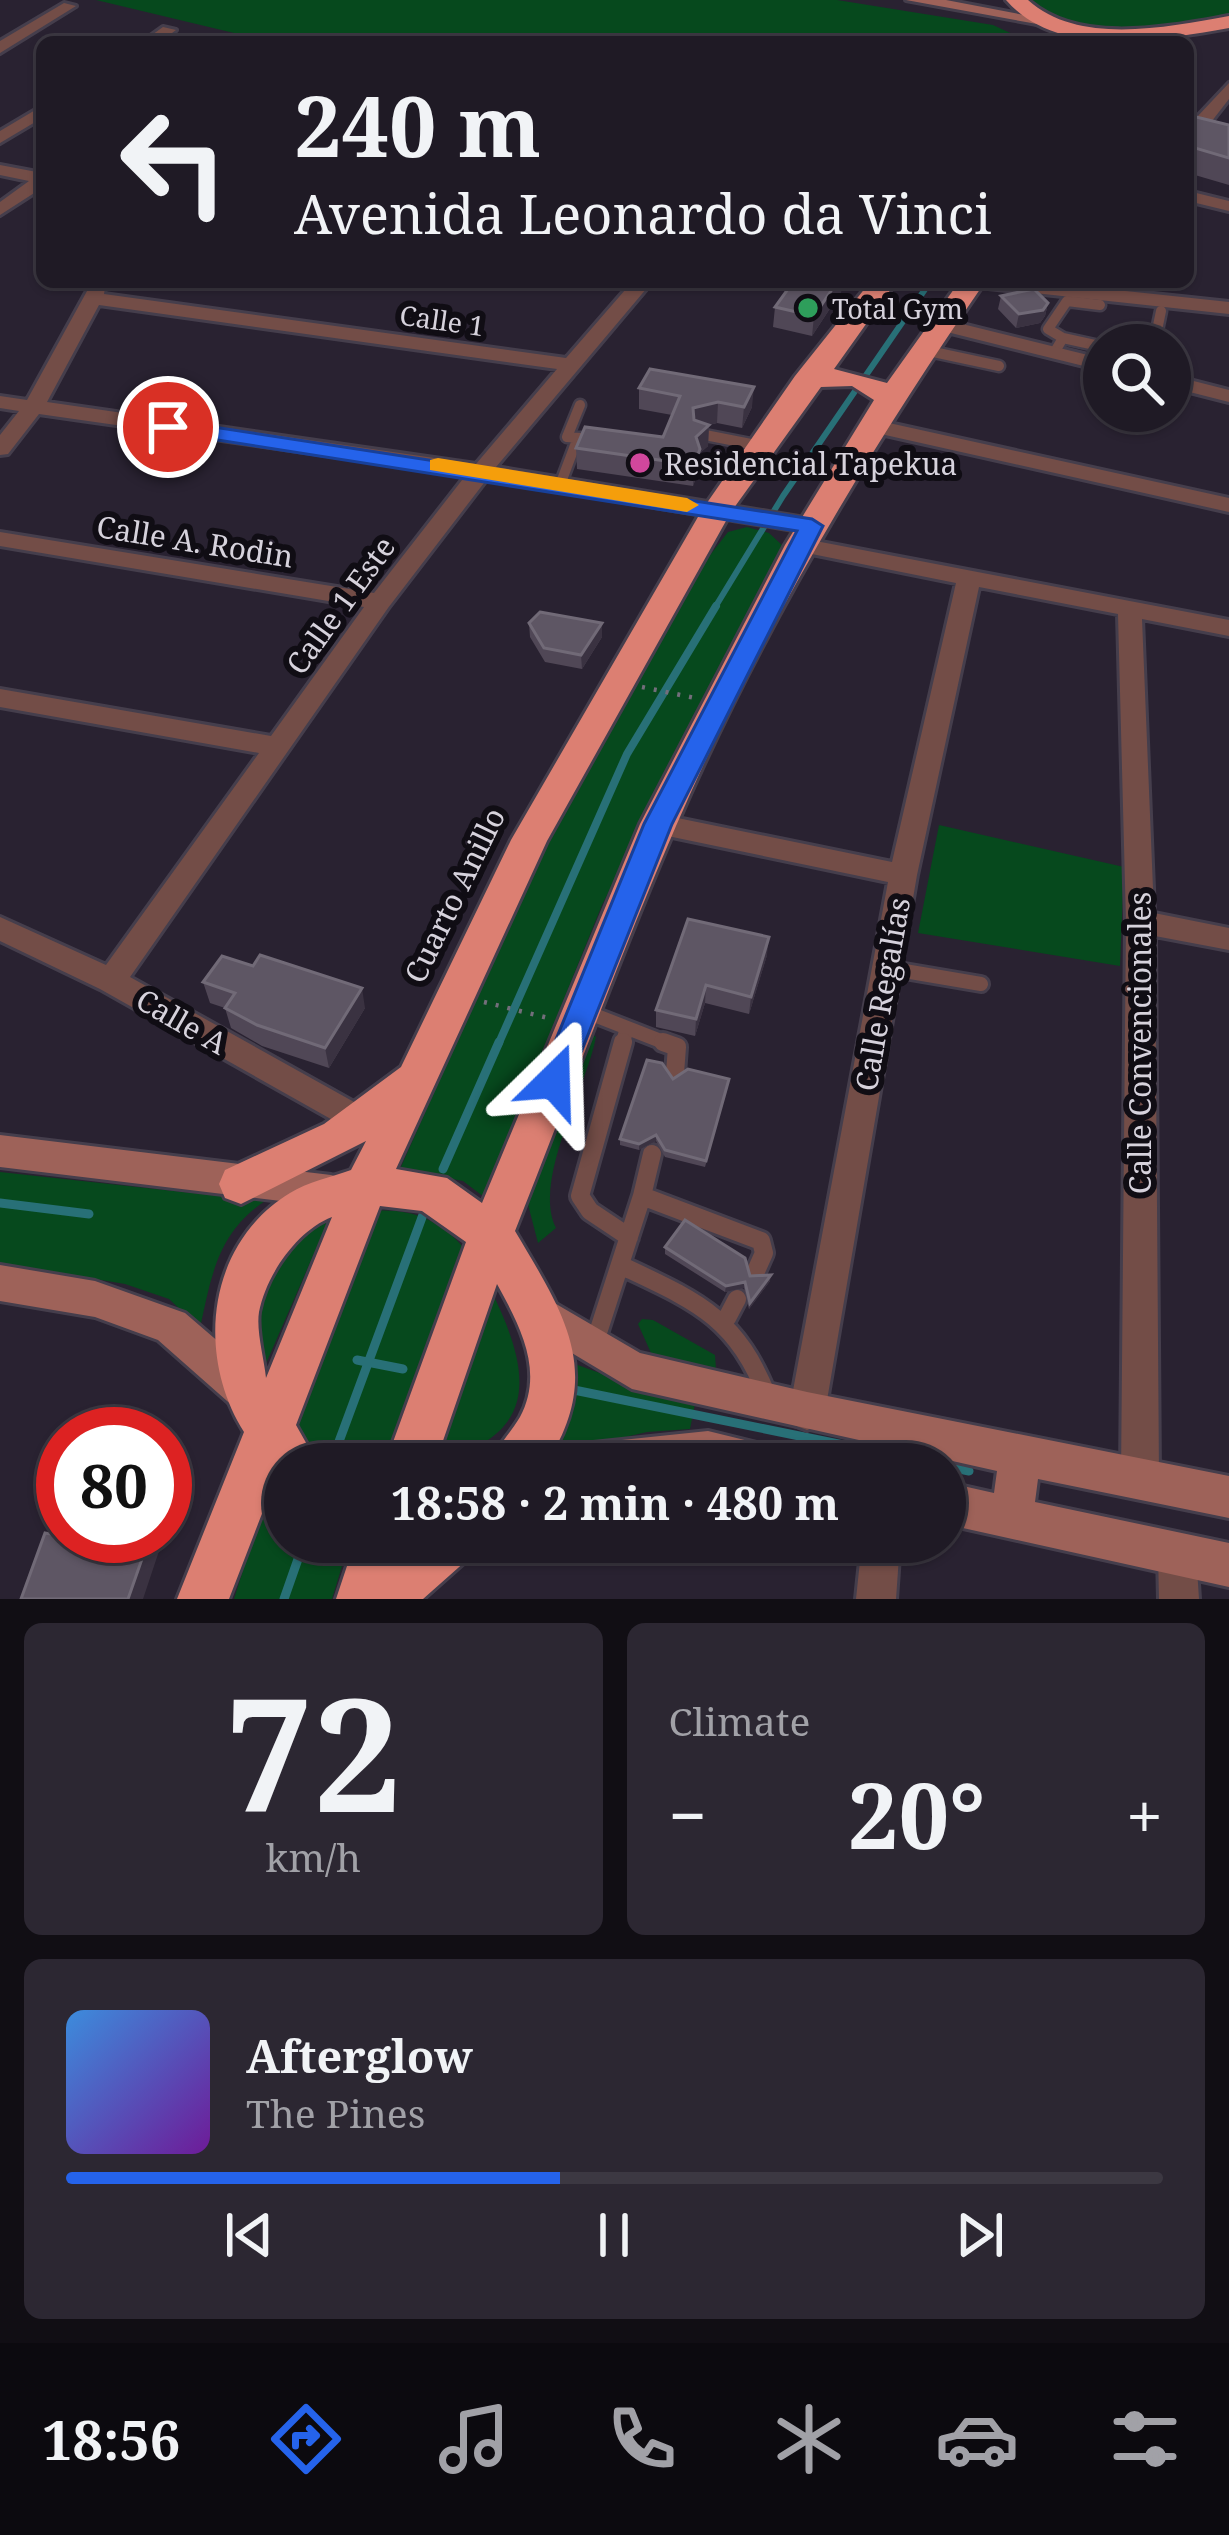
<!DOCTYPE html>
<html lang="en">
<head>
<meta charset="utf-8">
<style>
	body { margin:0; font-family:"Noto Serif",serif; background:#2c2732; color:#f1f3f6; height:100vh; display:flex; flex-direction:column; font-size:45px; white-space:nowrap }
	* { box-sizing:border-box; margin:0 }
	p { font-size:39px; color:#a1a1a7 }
	.icon { flex:none; width:66px; height:66px; fill:none; stroke:currentColor; stroke-width:2; stroke-linecap:round; stroke-linejoin:round }
	.map { position:relative; height:1599px; overflow:hidden }
	.side { display:flex; flex-direction:column; gap:24px; padding:24px; background:#110e14; flex:1 }
	.side>* { flex:none }
	.banner { position:absolute; left:36px; top:36px; width:1158px; height:252px; border-radius:18px; box-shadow:0 3px 9px #0004,0 0 0 3px #3c3842; background:#1f1a25; color:#f1f3f6; overflow:hidden }
	.controls { position:absolute; left:1083px; top:324px; display:grid; gap:24px }
	.controls a { display:grid; place-items:center; width:108px; height:108px; border-radius:50%; background:#1f1a25; box-shadow:0 3px 9px #0004,0 0 0 3px #3c3842; font-size:60px }
	.speed { position:absolute; left:36px; top:1407px; display:flex; gap:24px; font-size:60px; font-weight:700; text-align:center }
	.speed>* { display:grid; place-content:center; width:156px; height:156px; border-radius:50%; background:#1f1a25; box-shadow:0 3px 9px #0004,0 0 0 3px #3c3842; line-height:1 }
	.speed .limit { border:18px solid #d22; background:#fff; color:#111 }
	.pin { position:absolute; display:grid; place-items:center; width:102px; height:102px; color:#fff; margin:-51px; border:6px solid #fff; border-radius:50%; box-shadow:0 3px 12px #0007 }
	.me { position:absolute; width:132px; margin:-66px; rotate:22deg; stroke-linejoin:round; filter:drop-shadow(0 0 9px #0008) }
	.turn { display:flex; align-items:center; gap:42px; height:252px; padding:0 60px; font-size:54px }
	.turn .icon { width:156px; height:156px; stroke-width:2.5 }
	.turn b { display:block; font-size:84px; line-height:102px }
	.big { font-size:90px; font-weight:700; line-height:1.1 }
	.side .card { flex:1; display:flex; flex-direction:column; justify-content:center; gap:18px; min-width:0; padding:0 42px; border-radius:18px; background:#2c2732 }
	.side .dial { align-items:center; gap:0 }
	.dial b { font-size:156px; line-height:1 }
	.song { display:flex; align-items:center; gap:36px }
	.cover { width:144px; height:144px; border-radius:18px; background:linear-gradient(135deg,hsl(210 70% 55%),hsl(280 70% 35%)) }
	.played { height:12px; border-radius:6px; background:linear-gradient(90deg,#2563eb 45%,#3c3842 45%) }
	.keys { display:flex; justify-content:space-around; direction:ltr }
	.heat { display:flex; justify-content:space-between; align-items:center; font-size:66px; direction:ltr }
	.side .tiles { flex:1; display:grid; gap:24px; grid-template-columns:1fr 1fr }
	.card:last-child { grid-column:span 2 }
	.trip { position:absolute; left:264px; top:1443px; width:702px; height:120px; border-radius:60px; background:#1f1a25; box-shadow:0 3px 9px #0004,0 0 0 3px #3c3842; font-weight:700; line-height:120px; text-align:center }
	.menu { display:flex; height:192px; justify-content:space-around; align-items:center; background:#0c0a0f; color:#a1a1a7 }
	.menu .icon { width:84px; height:84px }
	.menu .on { color:#2563eb }
	.menu b { font-size:54px; color:#f1f3f6 }
	.map>svg:first-child { display:block }
</style>
</head>
<body>
<div class="map">
<svg width="1229" height="1599" viewBox="0 0 1229 1599">
	<rect width="100%" height="100%" fill="#292231"/>
	<path fill="#06491d" d="M96 0H837L993 25 1030 42H272Z
		M1026 0H1229V17C1157 29 1091 42 1026 0Z
		M747 527 769 533 782 545 774 566 602 905 484 1197 463 1181 400 1169 526 885 700 568 728 532Z
		M939 825 1124 867 1120 966 918 933Z
		M590 1032 596 1037C586 1089 532 1181 556 1228L538 1243 525 1193Z
		M0 1172 265 1201C217 1233 211 1278 200 1328L169 1299 125 1284 0 1263Z
		M373 1211C409 1208 439 1219 462 1246L383 1464H320L308 1458 293 1414Z
		M330 1217 261 1375 246 1347 275 1245Z
		M491 1290C534 1378 539 1437 429 1464Z
		M642 1319 653 1320 715 1355 716 1369 651 1353 638 1324Z
		M575 1364 649 1391 696 1399 690 1429 647 1432 547 1455 569 1406Z
		M266 1496 285 1525V1542H309L346 1553 332 1599H234Z"/>
	<g fill="none" stroke-linecap="round" stroke-linejoin="round">
		<path stroke="#287077" stroke-width="6" d="M714 609 783 496 930 282"/>
		<path stroke="#287077" stroke-width="8" d="M498 1045 627 754 716 606"/>
		<path stroke="#287077" stroke-width="9" d="M443 1169 499 1042
			M0 1203 89 1214
			M357 1360 403 1369
			M574 1390 937 1464
			M334 1455 424 1212
			M945 1466 969 1471
			M284 1599 304 1542"/>
		<defs>
			<path id="lane-far2" d="M1063 338 1104 347
				M1154 345 1161 311
				M924 350 999 366
				M1054 353 1063 338 1048 329 1067 301 1100 305
				M580 405 567 437 594 439
				M700 434 761 446
				M704 461 744 470
				M560 485 577 440"/>
			<path id="lane-far1" d="M887 968 981 984
				M584 1011 671 1045
				M622 1045 627 1028"/>
			<path id="lane" d="M623 1042 580 1196 590 1211 629 1237
				M663 1042 677 1047 675 1073
				M652 1154 642 1196 761 1241 764 1253 756 1271
				M620 1265C696 1301 736 1316 768 1398
				M727 1318 737 1299
				M594 1345 642 1196"/>
			<path id="street" d="M64 3 76 6 0 53V41Z
				M163 27 176 30 160 42H142Z
				M1229 83V99L1208 126H1196V118Z
				M42 106V118L0 143V131Z
				M0 165 42 173V188L0 215V202L29 181 0 175Z
				M1188 191 1229 201V211L1188 201Z
				M92 282H106L104 294 566 358 632 282H652L496 467 811 519 822 526 811 533 487 479 388 608 130 977 372 1112 377 1122 372 1132 361 1136 100 989 0 941V917L106 965 259 753 0 707V689L271 736 364 607 0 546V532L374 593 466 475 39 414 8 454 0 455V435L19 411 0 408V396L27 400ZM99 305 557 369 476 464 47 402Z
				M978 282H1041L1229 302V314L988 288Z
				M942 319 1104 359V371L935 329 932 325Z
				M1170 375 1229 390V402L1170 387Z
				M871 419 1229 498V512L863 430 860 425Z
				M800 538 1229 620V636L1142 619 1154 913 1229 928V950L1155 936 1159 1477 1153 1490 1140 1496 1127 1490 1121 1477 1126 922 1118 614 979 587 917 875 825 1412 820 1425 807 1430 794 1425 789 1412 888 882 658 834 648 831 644 824 648 817 658 814 892 862 956 583 792 550 788 545Z
				M1177 1534 1191 1539 1196 1553 1199 1599H1159L1158 1553 1163 1539Z
				M862 1542H900L896 1599H856Z"/>
			<path id="secondary" d="M906 0H946L1045 19 1037 24Z
				M0 1135 331 1175 344 1179 349 1191 344 1203 331 1207 0 1167Z
				M0 1265 95 1281 185 1313 263 1380 269 1394 263 1408 249 1414 235 1408 158 1340 95 1317 0 1301Z
				M539 1294 640 1353 807 1392 1229 1476V1518L1038 1479 1035 1502 1229 1543V1587L945 1524V1482L994 1493 997 1471 632 1389 525 1325 520 1312 525 1299Z
				M708 1431 781 1449 787 1464H572L578 1449 593 1443Z"/>
			<path id="highway" d="M1006 0H1028C1079 46 1167 27 1229 16V28C1160 40 1058 60 1006 0Z
				M870 282H896L834 369 887 383 959 282H985C866 454 759 634 676 826 618 959 569 1096 515 1231 564 1314 605 1372 546 1464H489C497 1446 510 1434 520 1417 545 1371 519 1324 497 1284L435 1464H385L466 1242 422 1211 380 1206 296 1425 318 1464H285V1485L275 1480 229 1599H177L244 1432C196 1356 206 1244 290 1193 307 1182 332 1177 351 1170L366 1141 241 1204 225 1198 219 1184 225 1170 324 1124 401 1067 511 840 702 510 795 376ZM852 386 874 400 785 545 640 824 482 1203 447 1178 396 1169 547 841 731 512 821 387ZM332 1217 266 1378C264 1358 256 1331 259 1312 266 1276 296 1231 332 1217Z
				M355 1542H475L467 1560 423 1599H336Z"/>
		</defs>
		<use href="#lane-far2" stroke="#453e4c" stroke-width="15"/>
		<use href="#lane-far1" stroke="#453e4c" stroke-width="20"/>
		<use href="#lane" stroke="#453e4c" stroke-width="24"/>
		<use href="#street" stroke="#453e4c" stroke-width="6"/>
		<use href="#secondary" stroke="#453e4c" stroke-width="6"/>
		<use href="#highway" stroke="#453e4c" stroke-width="6"/>
		<path stroke="#736e7b" stroke-width="3" stroke-dasharray="1.5 6" stroke-linecap="butt" d="M897 300 927 308"/>
		<path stroke="#736e7b" stroke-width="4.5" stroke-dasharray="3 9" stroke-linecap="butt" d="M642 687 695 698
			M484 1002 548 1018"/>
		<use href="#lane-far2" stroke="#734d47" stroke-width="10"/>
		<use href="#lane-far1" stroke="#734d47" stroke-width="14"/>
		<use href="#lane" stroke="#734d47" stroke-width="18"/>
		<use href="#street" fill="#734d47" fill-rule="evenodd"/>
		<use href="#secondary" fill="#9e6259" fill-rule="evenodd"/>
		<use href="#highway" fill="#dc7f72" fill-rule="evenodd"/>
	</g>
	<path fill="#504756" d="M1188 115 1229 125V185L1188 173Z
		M844 287 812 336 773 327 775 307Z
		M1001 296 1048 303 1045 316 1040 323 1016 328 998 309Z
		M639 388 752 407 742 428 717 423 709 425 708 446 700 453 699 469 693 486 577 469 576 448 663 437 672 415 639 409Z
		M529 623 602 637 582 669 545 662 530 637Z
		M767 955 749 1014 705 1003 695 1036 656 1027V1010Z
		M203 982 365 1008 329 1068 262 1046 231 1028 225 1008 210 1003Z
		M673 1079 728 1086 705 1167 665 1157 656 1141 639 1150 620 1145V1139Z
		M665 1247 750 1276 770 1281 749 1309 744 1288 725 1292 665 1254Z"/>
	<path fill="#3a3241" d="M837 282H845L844 287 812 336 814 316Z
		M1048 303 1045 316 1040 323 1016 328 1019 314Z
		M754 387 752 407 742 428 744 407Z
		M718 402 717 423 692 429 693 408Z
		M709 425 708 446 700 453 699 469 693 486 696 437Z
		M602 623V637L582 669 581 655Z
		M769 937 767 955 749 1014 751 997Z
		M706 985 705 1003 695 1036 696 1019Z
		M362 988 365 1008 329 1068 325 1048Z
		M656 1135V1141L639 1150V1144Z
		M771 1275 770 1281 749 1309 750 1303Z
		M745 1282 744 1288 725 1292 726 1286Z
		M168 1483 176 1499 165 1533V1492Z
		M150 1536H164L143 1599H128Z"/>
	<path fill="#5e5664" stroke="#716a77" stroke-width="3" d="M1188 115 1229 125V158L1188 146Z
		M793 282H837L814 316 775 307Z
		M1034 289 1048 303 1043 310 1019 314 1001 296Z
		M650 369 754 387 744 407 718 402 693 408 694 420 709 425 696 437 700 449 694 465 576 448 585 427 663 437 680 396 639 388Z
		M540 612 602 623 581 655 544 648 529 623Z
		M688 919 769 937 751 997 706 985 696 1019 656 1010Z
		M260 955 362 988 325 1048 257 1025 225 1008 235 993 203 982 222 956 253 966Z
		M647 1060 662 1063 673 1079 688 1069 729 1079 706 1161 665 1150 656 1135 639 1144 620 1139Z
		M685 1220 745 1258 750 1276 771 1275 750 1303 745 1282 726 1286 665 1247Z
		M45 1533 63 1536H150L128 1599H21Z"/>
	<path fill="#2563eb" stroke="#184099" stroke-width="3" d="M168 420 812 519 823 526 672 824 566 1090H543L539 1081 644 824 797 531 160 431V422Z"/>
	<path fill="#f59e0b" d="M438 458 687 498 699 505 687 512 430 470V460Z"/>
	<circle fill="#2e9e5b" stroke="#100d14" stroke-width="4.5" cx="808" cy="308" r="12"/>
	<circle fill="#d1479c" stroke="#100d14" stroke-width="4.5" cx="640" cy="463" r="12"/>
	<g text-anchor="middle" dominant-baseline="central" stroke-width="12" stroke-linejoin="round" paint-order="stroke">
		<g font-size="27" fill="#d6d2dc" stroke="#100d14" text-anchor="start">
			<text x="832" y="308">Total Gym</text>
		</g>
		<g font-size="27" fill="#d6d2dc" stroke="#100d14">
			<text transform="translate(442 320) rotate(8)">Calle 1</text>
		</g>
		<g font-size="30" fill="#d6d2dc" stroke="#100d14" text-anchor="start">
			<text x="664" y="463">Residencial Tapekua</text>
		</g>
		<g font-size="30" fill="#d6d2dc" stroke="#100d14">
			<text transform="translate(195 541) rotate(9)">Calle A. Rodin</text>
			<text transform="translate(340 605) rotate(-54)">Calle 1 Este</text>
			<text transform="translate(454 895) rotate(-64)">Cuarto Anillo</text>
			<text transform="translate(882 994) rotate(-80)">Calle Regalías</text>
			<text transform="translate(182 1021) rotate(30)">Calle A</text>
			<text transform="translate(1139 1043) rotate(-90)">Calle Convencionales</text>
		</g>
	</g>
</svg>
<div class="controls">
<a><svg class="icon" aria-label="search" viewBox="0 0 24 24"><circle cx="10" cy="10" r="6"/><path d="M15 15l6 6"/></svg></a>
</div>
<div class="speed"><div class="limit">80</div></div>
<div class="pin" style="left:168px;top:427px;background:#d93025"><svg class="icon" aria-label="arrive" viewBox="0 0 24 24"><path d="M6 21V4h12l-3 4 3 4H6"/></svg></div>
<svg class="me" style="left:554px;top:1081px" viewBox="-20 -20 40 40"><path d="M0-17L14 15 0 8-14 15z" fill="#2563eb" stroke="#fff" stroke-width="4"/></svg>
<div class="trip">18:58 · 2 min · 480 m</div>
<div class="banner">
<div class="turn"><svg class="icon" aria-label="left" viewBox="0 0 24 24"><path d="M17 20v-9H6M10 6l-5 5 5 5"/></svg><div><b>240 m</b>Avenida Leonardo da Vinci</div></div>
</div>
</div>
<section class="side">
<div class="tiles">
<div class="card dial"><b>72</b><p>km/h</p></div>
<div class="card"><p>Climate</p>
<div class="heat"><a>−</a><b class="big">20°</b><a>+</a></div>
</div>
<div class="card">
<div class="song"><i class="cover"></i><div><b>Afterglow</b><p>The Pines</p></div></div>
<div class="played"></div>
<div class="keys"><svg class="icon" aria-label="previous" viewBox="0 0 24 24"><path d="M18 5L8 12l10 7zM5 5v14"/></svg><svg class="icon" aria-label="pause" viewBox="0 0 24 24"><path d="M8 5v14M16 5v14"/></svg><svg class="icon" aria-label="next" viewBox="0 0 24 24"><path d="M6 5l10 7-10 7zM19 5v14"/></svg></div>
</div>
</div>
</section>
<nav class="menu">
<b>18:56</b>
<svg class="icon on" aria-label="directions" viewBox="0 0 24 24"><path d="M12 3l9 9-9 9-9-9zM9 14v-3h6M13 9l2 2-2 2"/></svg>
<svg class="icon" aria-label="music" viewBox="0 0 24 24"><path d="M9 18V5l10-2v13"/><circle cx="6" cy="18" r="3"/><circle cx="16" cy="16" r="3"/></svg>
<svg class="icon" aria-label="phone" viewBox="0 0 24 24"><path d="M5 4h4l2 5-3 2q2 4 5 5l2-3 5 2v4C11 20 4 13 5 4z"/></svg>
<svg class="icon" aria-label="climate" viewBox="0 0 24 24"><path d="M12 3v18M4 7l16 10M4 17L20 7"/></svg>
<svg class="icon" aria-label="car" viewBox="0 0 24 24"><path d="M5 17H2v-5l4-1 3-4h7l3 4 3 1v5h-3M9 17h6M6 11h13"/><circle cx="7" cy="17" r="2"/><circle cx="17" cy="17" r="2"/></svg>
<svg class="icon" aria-label="filters" viewBox="0 0 24 24"><path d="M4 7h16M4 17h16"/><circle cx="9" cy="7" r="2"/><circle cx="15" cy="17" r="2"/></svg>
</nav>
</body>
</html>
